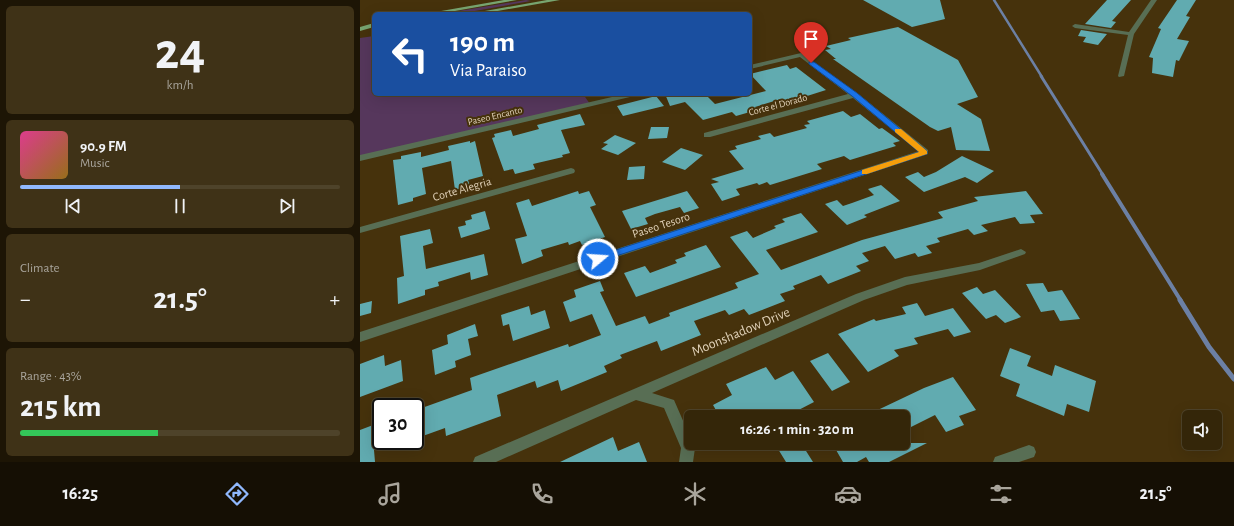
<!DOCTYPE html>
<html lang="en">
<head>
<meta charset="utf-8">
<style>
	body { margin:0; font-family:"Alegreya Sans",sans-serif; background:#3f3217; color:#f1f3f6; height:100vh; display:flex; flex-direction:column; font-size:15px; white-space:nowrap }
	* { box-sizing:border-box; margin:0 }
	p { font-size:13px; color:#a9a59c }
	.icon { flex:none; width:22px; height:22px; fill:none; stroke:currentColor; stroke-width:2; stroke-linecap:round; stroke-linejoin:round }
	.map { position:relative; flex:1; overflow:hidden }
	.drawer { display:flex; flex-direction:column; gap:6px; padding:6px; background:#1d1505; width:360px }
	.drawer>* { flex:none }
	.hud { position:absolute; left:12px; top:12px; width:380px; height:84px; border-radius:6px; box-shadow:0 4px 16px #0002,0 0 0 1px #4e432a; background:#1a4fa0; color:#fff; overflow:hidden }
	.controls { position:absolute; left:822px; top:410px; display:grid; gap:8px }
	.controls a { display:grid; place-items:center; width:40px; height:40px; border-radius:6px; background:#342609; box-shadow:0 4px 16px #0002,0 0 0 1px #4e432a; font-size:20px }
	.speed { position:absolute; left:12px; top:398px; display:flex; gap:8px; font-size:20px; font-weight:700; text-align:center }
	.speed>* { display:grid; place-content:center; width:52px; height:52px; border-radius:50%; background:#342609; box-shadow:0 4px 16px #0002,0 0 0 1px #4e432a; line-height:1 }
	.speed .limit { border:2px solid #111; border-radius:6px; background:#fff; color:#111 }
	.pin { position:absolute; display:grid; place-items:center; width:34px; height:34px; color:#fff; margin:-41px -17px; border-radius:50% 50% 50% 0; rotate:-45deg; box-shadow:0 0 4px #0007 }
	.pin .icon { rotate:45deg }
	.me { position:absolute; width:44px; margin:-22px; rotate:72deg; stroke-linejoin:round; filter:drop-shadow(0 0 3px #0008) }
	.turn { display:flex; align-items:center; gap:14px; height:84px; padding:0 12px; font-size:18px }
	.turn .icon { width:52px; height:52px; stroke-width:2.5 }
	.turn b { display:block; font-size:28px; line-height:34px }
	.big { font-size:30px; font-weight:700; line-height:1.1 }
	.drawer .tile { flex:1; display:flex; flex-direction:column; justify-content:center; gap:6px; min-width:0; padding:0 14px; border-radius:6px; background:#3f3217 }
	.drawer .dial { align-items:center; gap:0 }
	.dial b { font-size:52px; line-height:1 }
	.song { display:flex; align-items:center; gap:12px }
	.cover { width:48px; height:48px; border-radius:6px; background:linear-gradient(135deg,hsl(330 70% 55%),hsl(40 70% 35%)) }
	.played { height:4px; border-radius:2px; background:linear-gradient(90deg,#90b8fd 50%,#4e432a 50%) }
	.keys { display:flex; justify-content:space-around; direction:ltr }
	.heat { display:flex; justify-content:space-between; align-items:center; font-size:22px; direction:ltr }
	.charge { height:6px; border-radius:3px; background:linear-gradient(90deg,#34c759 43%,#4e432a 0) }
	.trip { position:absolute; left:324px; top:410px; width:226px; height:40px; border-radius:6px; background:#342609; box-shadow:0 4px 16px #0002,0 0 0 1px #4e432a; font-weight:700; line-height:40px; text-align:center }
	.tabs { display:flex; height:64px; justify-content:space-around; align-items:center; background:#150f04; color:#a9a59c }
	.tabs .icon { width:28px; height:28px }
	.tabs .active { color:#90b8fd }
	.tabs b { font-size:18px; color:#f1f3f6 }
	main { display:flex; flex:1; min-height:0 }
	.map>svg:first-child { display:block }
</style>
</head>
<body>
<main>
<section class="drawer">
<div class="tile dial"><b>24</b><p>km/h</p></div>
<div class="tile">
<div class="song"><i class="cover"></i><div><b>90.9 FM</b><p>Music</p></div></div>
<div class="played"></div>
<div class="keys"><svg class="icon" aria-label="previous" viewBox="0 0 24 24"><path d="M18 5L8 12l10 7zM5 5v14"/></svg><svg class="icon" aria-label="pause" viewBox="0 0 24 24"><path d="M8 5v14M16 5v14"/></svg><svg class="icon" aria-label="next" viewBox="0 0 24 24"><path d="M6 5l10 7-10 7zM19 5v14"/></svg></div>
</div>
<div class="tile"><p>Climate</p>
<div class="heat"><a>−</a><b class="big">21.5°</b><a>+</a></div>
</div>
<div class="tile"><p>Range · 43%</p><b class="big">215 km</b><div class="charge"></div></div>
</section>
<div class="map">
<svg width="874" height="462" viewBox="0 0 874 462">
	<rect width="100%" height="100%" fill="#46320c"/>
	<path fill="#56375c" d="M166 0 171 1 98 14H80Z
		M14 36V94H223L230 104 0 158V38Z"/>
	<g fill="none" stroke-linecap="round" stroke-linejoin="round">
		<path stroke="#6c80a4" stroke-width="2.5" d="M634 0 682 77"/>
		<path stroke="#6c80a4" stroke-width="3" d="M681 76 743 175"/>
		<path stroke="#6c80a4" stroke-width="4" d="M742 174 821 301"/>
		<path stroke="#6c80a4" stroke-width="5" d="M820 300 849 347 874 379"/>
	</g>
	<path fill="#61abb0" d="M503 0H580L585 19 552 27Z
		M747 0H771L752 21 756 22 751 28 725 24Z
		M817 0H836L826 16 830 17 817 39 829 41 819 61 816 60 813 77 792 73 793 58 789 57 801 29 798 28Z
		M538 27 598 60 618 97 597 104 621 119 630 151 596 150 591 127 578 131 570 127 473 59H476L465 50 471 49 466 46 491 40 488 38Z
		M721 30 747 34 738 45 723 42 726 37 718 36Z
		M427 65 430 69 436 67 466 90 425 103 421 99 395 107 396 108 388 110 390 112 376 116 372 112 343 120 325 102 310 106 305 94H345L355 104 406 91 390 74Z
		M296 96 304 106 263 116 257 106Z
		M483 111 491 117 500 114 519 129 522 128 540 141 533 143 536 146 490 160 484 156 457 164 462 169 410 185 407 182 399 185 397 183 376 189 380 195 362 201 351 184 359 182 351 179 384 169 369 151 377 149 375 146 401 139 398 136 410 133 414 137 447 128 444 125 450 124 447 121Z
		M220 114 225 125 201 130 210 153 202 155 203 157 173 164 175 169 155 174 153 169 144 171 132 138 135 137 134 134 151 130 153 136 179 129 177 125Z
		M291 127H309L307 138 288 139Z
		M255 135 276 143 258 155 241 149 248 144 243 143Z
		M110 141V143L115 141 123 176 108 180 110 186 95 190 91 161 62 168 66 194 53 198V201L38 205 33 160 41 159V156L61 152V157L89 150 88 146Z
		M321 148 343 155 325 170 302 162Z
		M602 156 634 171 617 183 605 177 564 192 545 177 558 172 564 177 576 172Z
		M285 166 284 179 267 180 269 167Z
		M521 185 540 201 504 215 507 217 487 225 465 204 477 200 483 206 492 203 514 195 508 189Z
		M218 191 219 194 229 191 236 205 230 207 245 237 222 245 220 241 209 245 208 242 181 250 183 256 162 264 155 239 167 236 156 203 169 199 172 206Z
		M327 191 339 208 324 213 320 207 295 214 285 218 288 224 271 229 262 211Z
		M666 191 683 214 670 215 675 223 660 224 655 217 621 225 628 231 614 235 608 229 577 238 580 242 566 246 572 253 558 257 555 253 535 259 525 246 502 253 509 261 496 266 501 271 468 284 461 275 433 286 435 289 420 294 425 301 389 315 384 309 369 315 365 310 334 321 341 335 301 351 297 341 260 355 262 358 244 366 247 372 201 391 198 380 177 388 175 381 137 395 141 416 86 436 85 428 60 437 59 409 112 390 110 378 208 344 209 347 241 335 232 314 210 322 203 302 216 297 214 290 240 281 244 291 240 292 256 326 285 316 289 324 310 316 309 313 378 288 375 283 399 274 370 237 387 231 393 238 416 228 414 226 425 222 422 219 441 213 458 232 406 250 421 270 502 240 583 218 578 212 618 201 614 197Z
		M125 211 130 229 101 238 98 227 106 225 105 221 112 219 111 215Z
		M70 229 73 243 63 246 66 269 124 254 128 275 111 280 110 272 78 282 79 286 65 290V295L38 304 37 278 44 276 40 236Z
		M346 245 361 267 276 297 264 273 285 266 290 273 317 263 315 260 326 256 324 253Z
		M683 283 688 292 702 290 720 319 700 321 694 310 681 312 666 284Z
		M617 287 623 294 635 290 661 317 645 323 636 315 626 319 602 293Z
		M12 301 11 313 0 316V304Z
		M557 303 565 316 593 308 611 332 594 337 588 329 554 338 558 344 534 350 539 356 508 372 478 334 514 319 516 321 546 314 542 307Z
		M169 306 171 315 185 310 190 328 153 341 149 324 143 326 141 315Z
		M115 324 118 336 108 339 111 355 95 361 96 367 75 375 72 350 88 344 87 335Z
		M650 348 671 356 667 366 692 376 695 365 736 381 729 412 707 404 704 416 656 396 660 384 640 376Z
		M468 353 490 382 472 391 450 361Z
		M24 355 25 366 41 360 43 381 0 397V364Z
		M406 367 415 380 433 371 454 402 427 416 423 409 408 417H360L353 405 372 395 366 384Z
		M593 377 616 410 599 416 604 425 586 432 575 415 543 431V417H503L564 388Z
		M21 422V448L14 450 15 462H0V430Z
		M253 437 258 451 279 442 287 462H200Z
		M430 443H441L453 462H426L418 449Z
		M472 443H567L529 462H509L506 457 497 462H483Z"/>
	<g fill="none" stroke-linecap="round" stroke-linejoin="round">
		<path fill="#586e54" fill-rule="evenodd" d="M791 0H797L774 34 764 76 759 77 758 76 768 35 715 28 712 26 715 24 769 32Z
			M441 53 497 93 568 150V154L0 342V332L559 151 493 98 350 137H344V133L488 94 440 57 390 69V65Z
			M265 94H278L274 96 0 161V155Z
			M211 168 214 169 215 171 214 173 0 233V227Z
			M661 249 666 252 665 254 620 270 547 285 504 300 292 393 314 400 331 439V443H333L335 448 333 462H319L321 448 304 408 276 400 136 462H113L115 457 496 294 545 277 619 263Z
			M669 445 674 447 676 452 674 457 659 462H633L635 457Z"/>
		<path fill="#78a570" fill-rule="evenodd" d="M144 0H157L78 14H64Z
			M187 0H200L121 14H108Z
			M14 23V27L0 31V27Z"/>
	</g>
	<path fill="#1a73e8" stroke="#114b97" d="M449 62H454L497 93 567 151V154L241 261H234L233 259 234 257 559 152 492 96 449 64Z"/>
	<path fill="#f59e0b" d="M535 129H541L567 151V154L507 174H502V170L559 152 535 132Z"/>
	<g text-anchor="middle" dominant-baseline="central" stroke-width="4" stroke-linejoin="round" paint-order="stroke">
		<g font-size="10" fill="#e0d1b8" stroke="#46320c">
			<text transform="translate(418 105) rotate(-15)">Corte el Dorado</text>
			<text transform="translate(135 116) rotate(-13)">Paseo Encanto</text>
		</g>
		<g font-size="12" fill="#e0d1b8" stroke="#46320c">
			<text transform="translate(102 189) rotate(-16)">Corte Alegria</text>
			<text transform="translate(301 225) rotate(-18)">Paseo Tesoro</text>
		</g>
		<g font-size="14" fill="#e0d1b8" stroke="#46320c">
			<text transform="translate(381 332) rotate(-23)">Moonshadow Drive</text>
		</g>
	</g>
</svg>
<div class="controls">
<a><svg class="icon" aria-label="sound" viewBox="0 0 24 24"><path d="M4 9h4l5-4v14l-5-4H4zM17 9q2 3 0 6"/></svg></a>
</div>
<div class="speed"><div class="limit">30</div></div>
<div class="pin" style="left:451px;top:63px;background:#d93025"><svg class="icon" aria-label="arrive" viewBox="0 0 24 24"><path d="M6 21V4h12l-3 4 3 4H6"/></svg></div>
<svg class="me" style="left:238px;top:259px" viewBox="-20 -20 40 40"><circle r="17" fill="#1a73e8" stroke="#fff" stroke-width="3"/><path d="M0-11L8 9 0 5-8 9z" fill="#fff"/></svg>
<div class="trip">16:26 · 1 min · 320 m</div>
<div class="hud">
<div class="turn"><svg class="icon" aria-label="left" viewBox="0 0 24 24"><path d="M17 20v-9H6M10 6l-5 5 5 5"/></svg><div><b>190 m</b>Via Paraiso</div></div>
</div>
</div>
</main>
<nav class="tabs">
<b>16:25</b>
<svg class="icon active" aria-label="directions" viewBox="0 0 24 24"><path d="M12 3l9 9-9 9-9-9zM9 14v-3h6M13 9l2 2-2 2"/></svg>
<svg class="icon" aria-label="music" viewBox="0 0 24 24"><path d="M9 18V5l10-2v13"/><circle cx="6" cy="18" r="3"/><circle cx="16" cy="16" r="3"/></svg>
<svg class="icon" aria-label="phone" viewBox="0 0 24 24"><path d="M5 4h4l2 5-3 2q2 4 5 5l2-3 5 2v4C11 20 4 13 5 4z"/></svg>
<svg class="icon" aria-label="climate" viewBox="0 0 24 24"><path d="M12 3v18M4 7l16 10M4 17L20 7"/></svg>
<svg class="icon" aria-label="car" viewBox="0 0 24 24"><path d="M5 17H2v-5l4-1 3-4h7l3 4 3 1v5h-3M9 17h6M6 11h13"/><circle cx="7" cy="17" r="2"/><circle cx="17" cy="17" r="2"/></svg>
<svg class="icon" aria-label="filters" viewBox="0 0 24 24"><path d="M4 7h16M4 17h16"/><circle cx="9" cy="7" r="2"/><circle cx="15" cy="17" r="2"/></svg>
<b>21.5°</b>
</nav>
</body>
</html>
